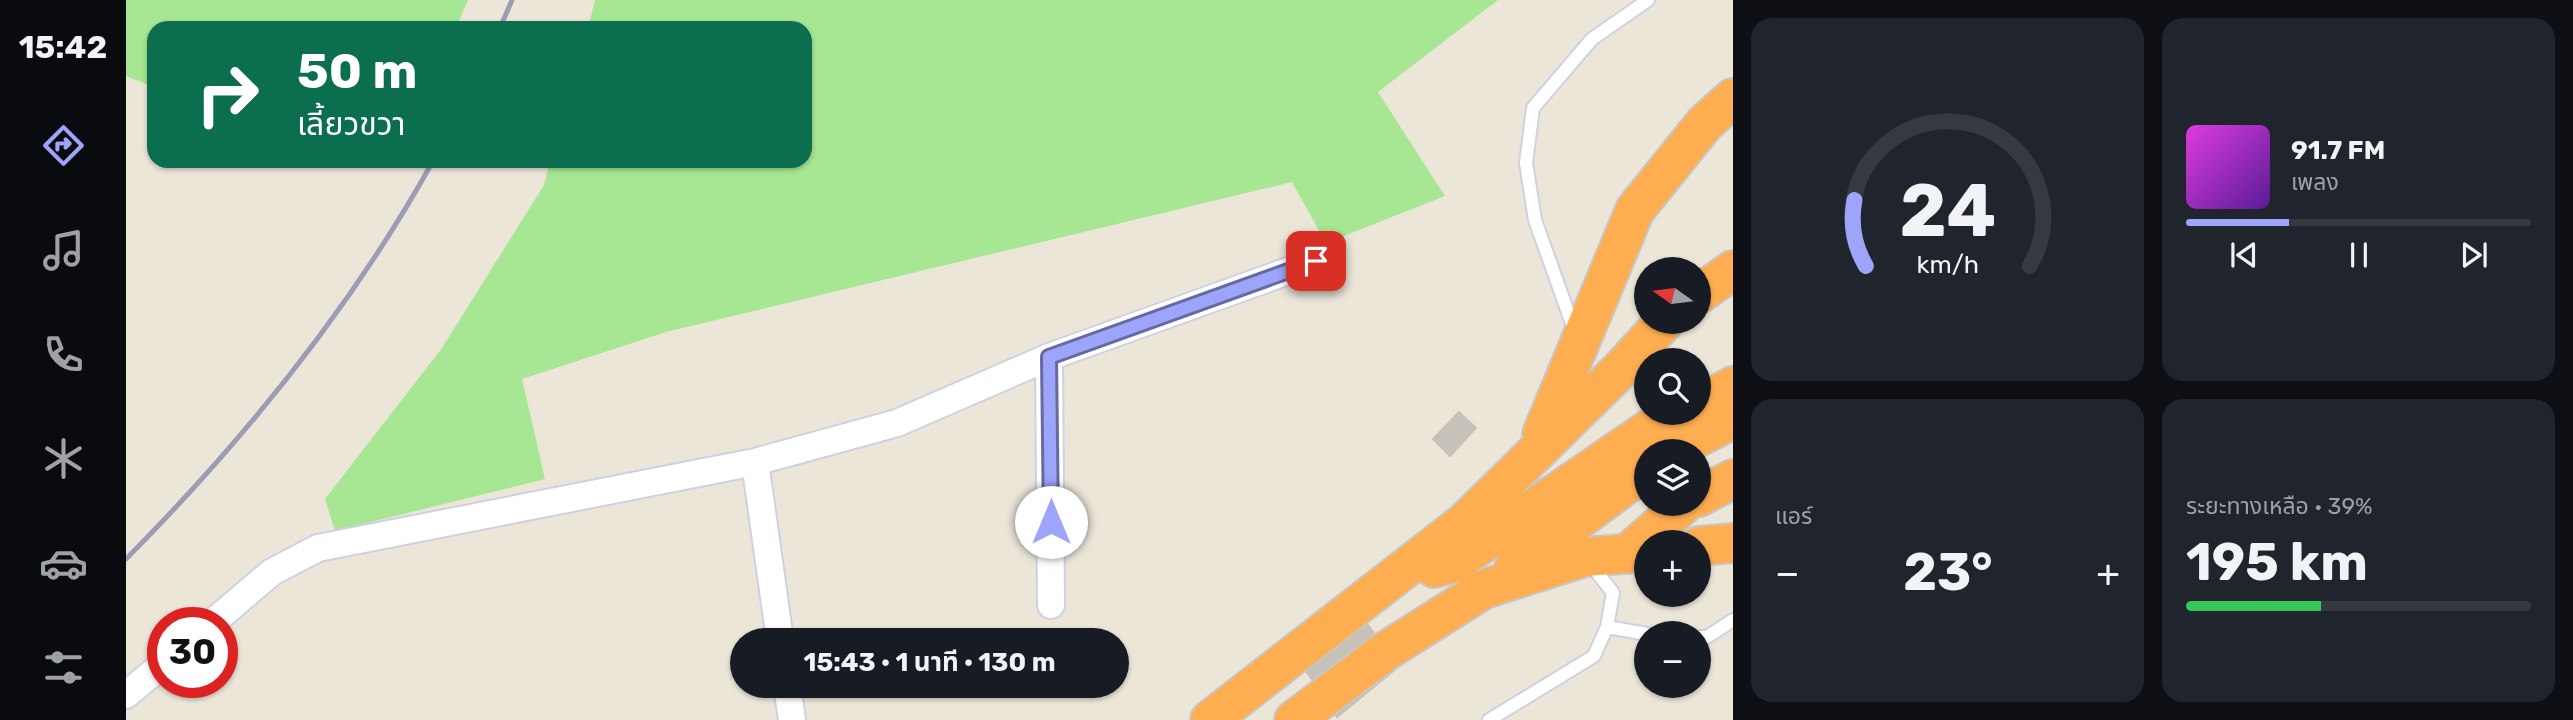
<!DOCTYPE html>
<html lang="th">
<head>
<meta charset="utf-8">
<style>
	body { margin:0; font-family:Rubik,"Noto Sans Thai",sans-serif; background:#20242c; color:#f1f3f6; height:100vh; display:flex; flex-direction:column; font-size:26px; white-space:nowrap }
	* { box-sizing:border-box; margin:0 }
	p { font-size:23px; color:#9ea1a6 }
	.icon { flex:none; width:38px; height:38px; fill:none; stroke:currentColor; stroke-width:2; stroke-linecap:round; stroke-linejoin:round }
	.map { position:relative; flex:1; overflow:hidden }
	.panel { display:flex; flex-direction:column; gap:18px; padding:18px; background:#0d0f14; width:840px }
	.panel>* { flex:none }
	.banner { position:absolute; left:21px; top:21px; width:665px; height:147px; border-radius:21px; box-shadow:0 2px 5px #0004; background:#0b6e4f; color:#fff; overflow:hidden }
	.needle { width:46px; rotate:284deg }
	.fabs { position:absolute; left:1508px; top:257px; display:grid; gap:14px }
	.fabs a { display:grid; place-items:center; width:77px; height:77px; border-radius:50%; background:#171b24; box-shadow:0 2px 5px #0004; font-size:35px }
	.speed { position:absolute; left:21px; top:607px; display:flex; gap:14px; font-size:35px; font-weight:700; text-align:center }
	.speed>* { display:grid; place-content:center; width:91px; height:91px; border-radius:50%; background:#171b24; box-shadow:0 2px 5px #0004; line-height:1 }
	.speed .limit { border:10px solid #d22; background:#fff; color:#111 }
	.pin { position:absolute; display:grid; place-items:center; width:60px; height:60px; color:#fff; margin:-30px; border-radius:14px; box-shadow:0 4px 10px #0006 }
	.me { position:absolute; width:77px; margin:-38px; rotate:0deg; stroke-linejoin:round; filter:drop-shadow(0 0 5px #0008) }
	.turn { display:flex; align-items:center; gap:24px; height:147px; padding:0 35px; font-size:32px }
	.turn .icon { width:91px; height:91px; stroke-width:2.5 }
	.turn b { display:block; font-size:49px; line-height:60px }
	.big { font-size:52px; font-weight:700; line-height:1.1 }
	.panel .widget { flex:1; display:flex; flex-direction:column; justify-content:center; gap:10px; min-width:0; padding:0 24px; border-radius:21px; background:#20242c }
	.panel .dial { align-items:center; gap:0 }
	.dial svg { height:182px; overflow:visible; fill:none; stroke:#363941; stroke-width:7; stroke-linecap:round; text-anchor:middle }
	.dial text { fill:#f1f3f6; stroke:none }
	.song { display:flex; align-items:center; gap:21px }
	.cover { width:84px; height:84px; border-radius:10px; background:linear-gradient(135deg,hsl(300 70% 55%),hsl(270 70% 35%)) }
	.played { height:7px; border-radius:4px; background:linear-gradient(90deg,#9ca5fa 30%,#363941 30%) }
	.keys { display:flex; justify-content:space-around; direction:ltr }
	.heat { display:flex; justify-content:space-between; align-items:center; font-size:38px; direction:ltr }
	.charge { height:10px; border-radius:5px; background:linear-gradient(90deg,#34c759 39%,#363941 0) }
	.panel .tiles { flex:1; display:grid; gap:18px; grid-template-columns:repeat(2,1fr) }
	.trip { position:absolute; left:604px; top:628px; width:399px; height:70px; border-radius:35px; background:#171b24; box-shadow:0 2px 5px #0004; font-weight:700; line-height:70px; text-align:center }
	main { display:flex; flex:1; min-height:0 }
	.dock { display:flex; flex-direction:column; width:126px; justify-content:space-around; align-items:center; background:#090b0e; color:#9ea1a6 }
	.dock .icon { width:49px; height:49px }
	.dock .current { color:#9ca5fa }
	.dock b { font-size:32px; color:#f1f3f6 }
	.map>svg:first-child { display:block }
</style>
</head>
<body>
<main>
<nav class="dock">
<b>15:42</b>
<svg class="icon current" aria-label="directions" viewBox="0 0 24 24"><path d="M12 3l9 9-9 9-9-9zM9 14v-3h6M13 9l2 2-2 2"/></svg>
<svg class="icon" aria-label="music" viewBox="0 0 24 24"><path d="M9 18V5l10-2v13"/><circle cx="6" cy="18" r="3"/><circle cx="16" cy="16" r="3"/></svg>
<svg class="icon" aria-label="phone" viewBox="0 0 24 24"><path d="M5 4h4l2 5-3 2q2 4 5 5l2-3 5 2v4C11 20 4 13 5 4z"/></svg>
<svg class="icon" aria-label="climate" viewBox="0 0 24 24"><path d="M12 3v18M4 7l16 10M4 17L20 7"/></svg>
<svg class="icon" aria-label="car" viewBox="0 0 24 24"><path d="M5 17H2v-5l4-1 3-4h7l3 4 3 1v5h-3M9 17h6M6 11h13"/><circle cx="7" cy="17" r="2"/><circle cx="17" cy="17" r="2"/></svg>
<svg class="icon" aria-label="filters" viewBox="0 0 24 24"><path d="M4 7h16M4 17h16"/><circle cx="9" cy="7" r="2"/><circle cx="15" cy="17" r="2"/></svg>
</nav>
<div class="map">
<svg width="1607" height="720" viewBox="0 0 1607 720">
	<rect width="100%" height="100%" fill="#ece6d9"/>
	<path fill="#a7e692" d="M0 0H342L330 28H28V87L0 76Z
		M469 0H1372L1252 92 1319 196 1200 243 1166 182 540 332 396 379 419 479 209 531 199 499 316 348 418 185 424 161H679V28H462Z"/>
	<path fill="#c7c2b9" stroke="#c7c2b3" stroke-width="2" d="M1333 412 1350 428 1324 456 1307 439Z
		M1242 625 1272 667 1211 717 1180 671Z"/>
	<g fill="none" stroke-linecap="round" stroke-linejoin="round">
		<defs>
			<path id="lane" d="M1449 332 1409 220 1400 163 1407 108 1466 39 1522 0
				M1464 563 1487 593 1481 627 1521 634
				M1573 637H1581L1607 620
				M1363 720 1468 656 1481 627"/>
			<path id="street" d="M923 357 925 605
				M629 462 654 640
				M86 623 146 572 192 548 629 462 771 423 923 357 1190 261
				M661 686 666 720
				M0 695 37 664"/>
			<path id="highway" d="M1573 294 1607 270
				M1573 404 1607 386
				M1416 434 1509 210 1579 123 1607 98
				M1544 452 1607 419
				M1573 497 1607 479
				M1573 546 1607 543
				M1501 554 1558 504
				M1308 568 1328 563 1522 430 1555 413
				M1388 568 1521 469
				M1084 720 1339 522 1494 370 1538 322
				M1168 720 1260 651 1358 589 1459 557 1521 552"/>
		</defs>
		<use href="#lane" stroke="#cfd1e3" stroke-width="16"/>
		<use href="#street" stroke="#cfd1e3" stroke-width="30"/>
		<use href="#highway" stroke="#c7c7c7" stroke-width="42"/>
		<use href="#lane" stroke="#fff" stroke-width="12"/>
		<use href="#street" stroke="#fff" stroke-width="26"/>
		<use href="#highway" stroke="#ffad51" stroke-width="38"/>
		<path stroke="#9c9db4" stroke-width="5" d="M374 28 386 0
			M0 559C119 439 225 309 307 161"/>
	</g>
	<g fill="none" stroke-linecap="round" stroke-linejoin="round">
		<defs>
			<path id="route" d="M925 522 923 357 1190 261"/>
		</defs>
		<use href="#route" stroke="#656ba2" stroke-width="18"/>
		<use href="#route" stroke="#9ca5fa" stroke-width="12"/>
	</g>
</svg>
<div class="fabs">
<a><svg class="needle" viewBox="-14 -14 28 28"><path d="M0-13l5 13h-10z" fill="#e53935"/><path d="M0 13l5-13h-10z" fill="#9ea1a6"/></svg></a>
<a><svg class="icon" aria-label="search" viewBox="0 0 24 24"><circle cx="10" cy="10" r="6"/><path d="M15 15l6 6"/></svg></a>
<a><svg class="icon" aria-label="layers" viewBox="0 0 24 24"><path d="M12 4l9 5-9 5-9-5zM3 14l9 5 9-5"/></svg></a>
<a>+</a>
<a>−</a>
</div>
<div class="speed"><div class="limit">30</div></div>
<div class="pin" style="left:1190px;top:261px;background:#d93025"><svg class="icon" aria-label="arrive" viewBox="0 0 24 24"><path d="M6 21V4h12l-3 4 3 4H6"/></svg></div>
<svg class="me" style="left:925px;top:522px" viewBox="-20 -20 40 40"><circle r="19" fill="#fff"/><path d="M0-13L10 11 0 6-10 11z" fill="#9ca5fa"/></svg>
<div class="trip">15:43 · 1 นาที · 130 m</div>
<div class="banner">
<div class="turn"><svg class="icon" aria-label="right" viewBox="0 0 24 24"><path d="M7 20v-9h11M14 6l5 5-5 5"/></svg><div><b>50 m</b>เลี้ยวขวา</div></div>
</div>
</div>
<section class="panel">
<div class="tiles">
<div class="widget dial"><svg viewBox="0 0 100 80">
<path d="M14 69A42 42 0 1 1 86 69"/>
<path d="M14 69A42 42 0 0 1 9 40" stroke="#9ca5fa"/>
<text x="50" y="56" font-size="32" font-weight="700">24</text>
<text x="50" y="72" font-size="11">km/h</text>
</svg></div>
<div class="widget">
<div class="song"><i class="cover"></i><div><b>91.7 FM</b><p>เพลง</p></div></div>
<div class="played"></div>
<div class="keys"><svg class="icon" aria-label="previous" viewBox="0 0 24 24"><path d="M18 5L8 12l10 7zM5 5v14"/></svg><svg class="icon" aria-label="pause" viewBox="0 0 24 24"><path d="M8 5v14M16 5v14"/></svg><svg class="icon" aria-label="next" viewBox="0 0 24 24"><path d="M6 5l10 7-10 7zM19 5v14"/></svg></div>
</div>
<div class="widget"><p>แอร์</p>
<div class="heat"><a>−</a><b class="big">23°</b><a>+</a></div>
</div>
<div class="widget"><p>ระยะทางเหลือ · 39%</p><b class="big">195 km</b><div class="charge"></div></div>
</div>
</section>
</main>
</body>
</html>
